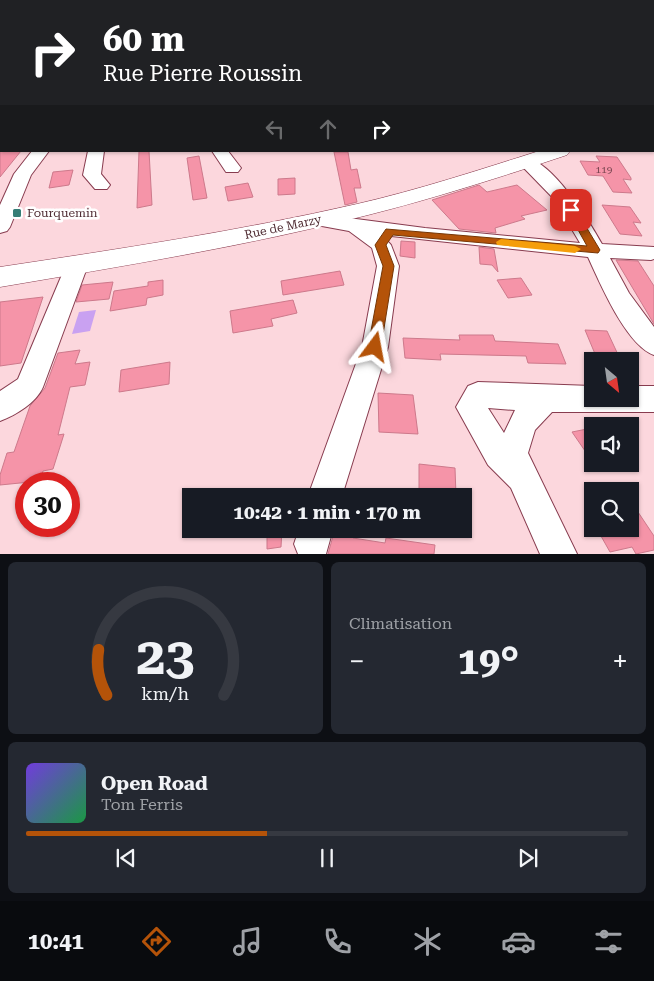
<!DOCTYPE html>
<html lang="fr">
<head>
<meta charset="utf-8">
<style>
	body { margin:0; font-family:"Roboto Serif",serif; background:#242831; color:#f1f3f6; height:100vh; display:flex; flex-direction:column; font-size:19px; white-space:nowrap }
	* { box-sizing:border-box; margin:0 }
	p { font-size:16px; color:#9ea1a6 }
	.icon { flex:none; width:28px; height:28px; fill:none; stroke:currentColor; stroke-width:2; stroke-linecap:round; stroke-linejoin:round }
	.map { position:relative; height:554px; overflow:hidden }
	.side { display:flex; flex-direction:column; gap:8px; padding:8px; background:#0d0f14; flex:1 }
	.side>* { flex:none }
	.hud { position:absolute; left:0px; top:0px; width:655px; height:152px; box-shadow:0 1px 4px #0004; background:#202124; color:#fff; overflow:hidden }
	.needle { width:32px; rotate:151deg }
	.buttons { position:absolute; left:584px; top:352px; display:grid; gap:10px }
	.buttons a { display:grid; place-items:center; width:55px; height:55px; border-radius:0px; background:#171b24; box-shadow:0 1px 4px #0004; font-size:25px }
	.speed { position:absolute; left:15px; top:472px; display:flex; gap:10px; font-size:25px; font-weight:700; text-align:center }
	.speed>* { display:grid; place-content:center; width:65px; height:65px; border-radius:50%; background:#171b24; box-shadow:0 1px 4px #0004; line-height:1 }
	.speed .limit { border:8px solid #d22; background:#fff; color:#111 }
	.pin { position:absolute; display:grid; place-items:center; width:42px; height:42px; color:#fff; margin:-21px; border-radius:10px; box-shadow:0 2px 8px #0006 }
	.me { position:absolute; width:55px; margin:-28px; rotate:13deg; stroke-linejoin:round; filter:drop-shadow(0 0 4px #0008) }
	.turn { display:flex; align-items:center; gap:18px; height:105px; padding:0 20px; font-size:22px }
	.turn .icon { width:65px; height:65px; stroke-width:2.5 }
	.turn b { display:block; font-size:35px; line-height:42px }
	.lanes { display:flex; align-items:center; height:48px; padding:0 20px; background:#0003; justify-content:center; gap:25px; direction:ltr }
	.lanes .off { opacity:.35 }
	.big { font-size:38px; font-weight:700; line-height:1.1 }
	.side .tile { flex:1; display:flex; flex-direction:column; justify-content:center; gap:8px; min-width:0; padding:0 18px; border-radius:8px; background:#242831 }
	.side .dial { align-items:center; gap:0 }
	.dial svg { height:130px; overflow:visible; fill:none; stroke:#363941; stroke-width:7; stroke-linecap:round; text-anchor:middle }
	.dial text { fill:#f1f3f6; stroke:none }
	.song { display:flex; align-items:center; gap:15px }
	.cover { width:60px; height:60px; border-radius:8px; background:linear-gradient(135deg,hsl(260 70% 55%),hsl(140 70% 35%)) }
	.played { height:5px; border-radius:2px; background:linear-gradient(90deg,#b45309 40%,#363941 40%) }
	.keys { display:flex; justify-content:space-around; direction:ltr }
	.heat { display:flex; justify-content:space-between; align-items:center; font-size:28px; direction:ltr }
	.side .tiles { flex:1; display:grid; gap:8px; grid-template-columns:1fr 1fr }
	.tile:last-child { grid-column:span 2 }
	.trip { position:absolute; left:182px; top:488px; width:290px; height:50px; border-radius:0px; background:#171b24; box-shadow:0 1px 4px #0004; font-weight:700; line-height:50px; text-align:center }
	.dock { display:flex; height:80px; justify-content:space-around; align-items:center; background:#090b0e; color:#9ea1a6 }
	.dock .icon { width:35px; height:35px }
	.dock .active { color:#b45309 }
	.dock b { font-size:22px; color:#f1f3f6 }
	.map>svg:first-child { display:block }
</style>
</head>
<body>
<div class="map">
<svg width="654" height="554" viewBox="0 0 654 554">
	<rect width="100%" height="100%" fill="#fcd7dd"/>
	<path fill="#c9a1f1" d="M96 310 90 331 72 334 79 312Z"/>
	<path fill="#f594a8" stroke="#cd798b" d="M0 151H21L0 177Z
		M139 151H149L152 205 137 208Z
		M334 152H348L351 170 357 169 361 188H354L357 202 345 205Z
		M199 156 207 198 193 200 187 158Z
		M596 156 617 157 631 178V180L623 179 632 193 613 192 603 176 588 175 580 161 600 162Z
		M73 170 69 185 49 188 53 172Z
		M295 178V194L278 195V179Z
		M248 183 253 197 228 201 225 187Z
		M479 185 487 192 517 185 547 210 521 216 525 219 495 228 496 233 459 229 432 200Z
		M602 205 630 207 641 223 633 222 642 236 620 234Z
		M401 241 415 242V258L400 256Z
		M479 247 494 249 498 272 492 265 480 264Z
		M616 260 638 261 654 286V324Z
		M340 271 344 285 283 295 281 281Z
		M521 278 532 295 508 298 497 280Z
		M163 280V295L147 298 146 305 110 311 114 291 148 286V282Z
		M113 282 109 299 76 302 82 285Z
		M43 297 21 363 0 366V302Z
		M293 300 297 313 271 319 273 326 233 333 230 311Z
		M585 330 607 331 621 361H598Z
		M459 335H493L495 341 558 344 566 364 528 363 526 356 440 354 441 360 405 358 403 338 460 340Z
		M80 350 75 364 90 362 85 385 70 387 58 435 64 434 53 469 43 471 40 481 0 485V475L7 453 14 452 30 406 45 388 58 353Z
		M170 362 169 384 119 392 121 370Z
		M378 393 413 395 418 434 379 432Z
		M592 428V461L572 432Z
		M419 464 455 468 456 496H419Z
		M630 500 654 536V550L636 554 632 547 610 552 597 529H630Z
		M267 529H282L281 547 267 549Z
		M335 529H354L353 538 385 543 386 538 435 545 434 554H328Z"/>
	<g fill="none" stroke-linecap="round" stroke-linejoin="round">
		<defs>
			<path id="minor" d="M63 0H72V1H64Z
				M449 0H457V1H449Z
				M545 0H556V1H546Z
				M32 151H49L31 175 10 227 7 231 0 233V205L14 174Z
				M88 151H104L101 174 110 185 107 189H95L83 175Z
				M212 151H228L241 168 238 172H226Z
				M526 157C554 164 588 219 602 244L654 247V259L651 260 610 258 629 293 654 327V355C626 345 600 283 588 257L382 235 391 245 399 266 388 347 342 496H308L362 347 377 266 372 248 349 231 311 224 308 220 311 216 318 214 425 228 580 243 554 199 518 162 520 158Z
				M77 257 85 260 88 265 43 387C36 403 16 415 0 421V391L18 379 66 265 69 260Z
				M478 382 592 386V399H630V386H654V412H552L535 430 528 453 577 554H540L511 488 488 465 456 407 468 386ZM488 408 515 410 504 433Z
				M299 529H333L326 554H298L294 544Z"/>
			<path id="major" d="M539 151H570L567 155C501 177 435 198 368 215 247 246 123 266 0 287V267C120 249 239 231 357 204 418 190 479 170 539 151Z"/>
		</defs>
		<use href="#minor" stroke="#883c4f" stroke-width="2"/>
		<use href="#major" stroke="#883c4f" stroke-width="1"/>
		<use href="#minor" fill="#fff" fill-rule="evenodd"/>
		<use href="#major" fill="#fff" fill-rule="evenodd"/>
	</g>
	<path fill="#b45309" stroke="#753606" d="M571 207 576 210 600 250 598 253 393 235 386 245 394 266 381 347 375 352 370 351 368 347 383 266 375 245 386 229 587 246 567 210Z"/>
	<path fill="#f59e0b" d="M501 239 575 246 581 249 575 253 497 245 496 242Z"/>
	<rect fill="#367d76" stroke="#fff" stroke-width="2" x="12" y="208" width="10" height="10" rx="2.5"/>
	<g text-anchor="middle" dominant-baseline="central" stroke-width="5" stroke-linejoin="round" paint-order="stroke">
		<g font-size="10" fill="#784650">
			<text x="604" y="169">119</text>
		</g>
		<g font-size="12" fill="#4f2c33" stroke="#fff" text-anchor="start">
			<text x="27" y="213">Fourquemin</text>
		</g>
		<g font-size="12" fill="#4f2c33" stroke="#fff">
			<text transform="translate(283 227) rotate(-12)">Rue de Marzy</text>
		</g>
	</g>
</svg>
<div class="buttons">
<a><svg class="needle" viewBox="-14 -14 28 28"><path d="M0-13l5 13h-10z" fill="#e53935"/><path d="M0 13l5-13h-10z" fill="#9ea1a6"/></svg></a>
<a><svg class="icon" aria-label="sound" viewBox="0 0 24 24"><path d="M4 9h4l5-4v14l-5-4H4zM17 9q2 3 0 6"/></svg></a>
<a><svg class="icon" aria-label="search" viewBox="0 0 24 24"><circle cx="10" cy="10" r="6"/><path d="M15 15l6 6"/></svg></a>
</div>
<div class="speed"><div class="limit">30</div></div>
<div class="pin" style="left:571px;top:210px;background:#d93025"><svg class="icon" aria-label="arrive" viewBox="0 0 24 24"><path d="M6 21V4h12l-3 4 3 4H6"/></svg></div>
<svg class="me" style="left:375px;top:347px" viewBox="-20 -20 40 40"><path d="M0-17L14 15 0 8-14 15z" fill="#b45309" stroke="#fff" stroke-width="4"/></svg>
<div class="trip">10:42 · 1 min · 170 m</div>
<div class="hud">
<div class="turn"><svg class="icon" aria-label="right" viewBox="0 0 24 24"><path d="M7 20v-9h11M14 6l5 5-5 5"/></svg><div><b>60 m</b>Rue Pierre Roussin</div></div>
<div class="lanes"><svg class="icon off" aria-label="left" viewBox="0 0 24 24"><path d="M17 20v-9H6M10 6l-5 5 5 5"/></svg><svg class="icon off" aria-label="ahead" viewBox="0 0 24 24"><path d="M12 20V5M6 11l6-6 6 6"/></svg><svg class="icon" aria-label="right" viewBox="0 0 24 24"><path d="M7 20v-9h11M14 6l5 5-5 5"/></svg></div>
</div>
</div>
<section class="side">
<div class="tiles">
<div class="tile dial"><svg viewBox="0 0 100 80">
<path d="M14 69A42 42 0 1 1 86 69"/>
<path d="M14 69A42 42 0 0 1 9 41" stroke="#b45309"/>
<text x="50" y="56" font-size="32" font-weight="700">23</text>
<text x="50" y="72" font-size="11">km/h</text>
</svg></div>
<div class="tile"><p>Climatisation</p>
<div class="heat"><a>−</a><b class="big">19°</b><a>+</a></div>
</div>
<div class="tile">
<div class="song"><i class="cover"></i><div><b>Open Road</b><p>Tom Ferris</p></div></div>
<div class="played"></div>
<div class="keys"><svg class="icon" aria-label="previous" viewBox="0 0 24 24"><path d="M18 5L8 12l10 7zM5 5v14"/></svg><svg class="icon" aria-label="pause" viewBox="0 0 24 24"><path d="M8 5v14M16 5v14"/></svg><svg class="icon" aria-label="next" viewBox="0 0 24 24"><path d="M6 5l10 7-10 7zM19 5v14"/></svg></div>
</div>
</div>
</section>
<nav class="dock">
<b>10:41</b>
<svg class="icon active" aria-label="directions" viewBox="0 0 24 24"><path d="M12 3l9 9-9 9-9-9zM9 14v-3h6M13 9l2 2-2 2"/></svg>
<svg class="icon" aria-label="music" viewBox="0 0 24 24"><path d="M9 18V5l10-2v13"/><circle cx="6" cy="18" r="3"/><circle cx="16" cy="16" r="3"/></svg>
<svg class="icon" aria-label="phone" viewBox="0 0 24 24"><path d="M5 4h4l2 5-3 2q2 4 5 5l2-3 5 2v4C11 20 4 13 5 4z"/></svg>
<svg class="icon" aria-label="climate" viewBox="0 0 24 24"><path d="M12 3v18M4 7l16 10M4 17L20 7"/></svg>
<svg class="icon" aria-label="car" viewBox="0 0 24 24"><path d="M5 17H2v-5l4-1 3-4h7l3 4 3 1v5h-3M9 17h6M6 11h13"/><circle cx="7" cy="17" r="2"/><circle cx="17" cy="17" r="2"/></svg>
<svg class="icon" aria-label="filters" viewBox="0 0 24 24"><path d="M4 7h16M4 17h16"/><circle cx="9" cy="7" r="2"/><circle cx="15" cy="17" r="2"/></svg>
</nav>
</body>
</html>
